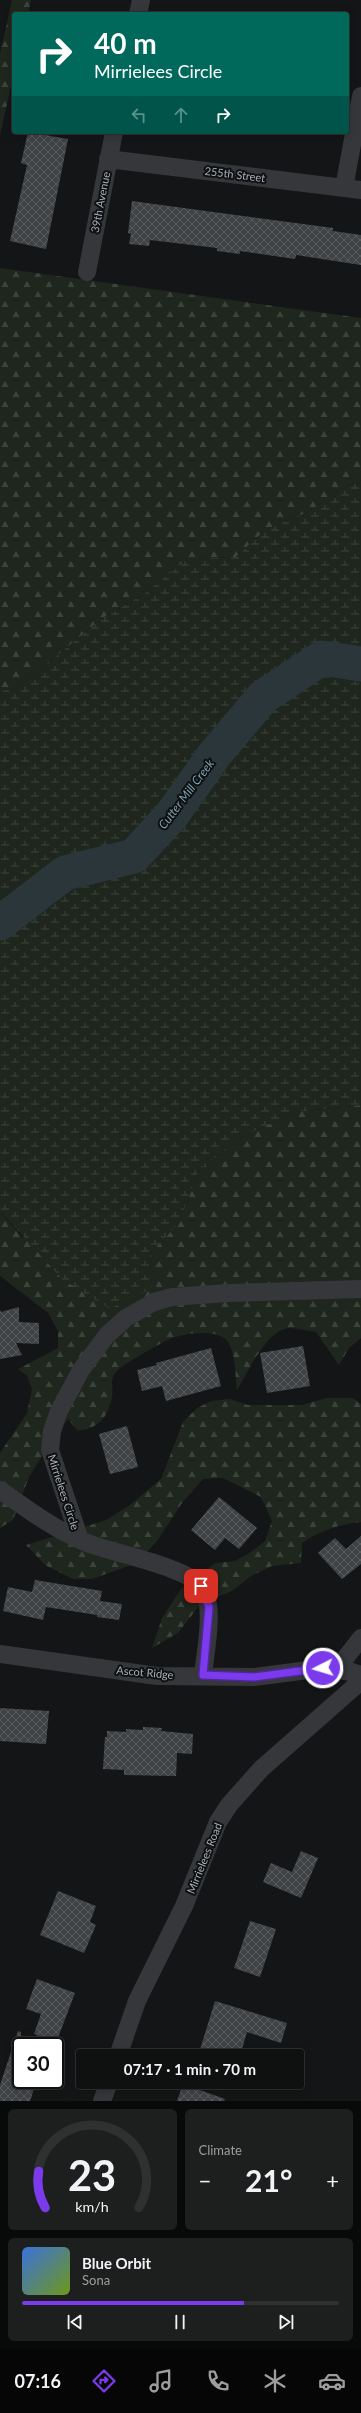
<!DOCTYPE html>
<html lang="en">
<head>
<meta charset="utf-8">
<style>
	body { margin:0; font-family:Lato,sans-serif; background:#1d1e1e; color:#f1f3f6; height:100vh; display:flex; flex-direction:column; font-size:15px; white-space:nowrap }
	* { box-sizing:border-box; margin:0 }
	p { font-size:13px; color:#9b9d9f }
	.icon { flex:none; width:22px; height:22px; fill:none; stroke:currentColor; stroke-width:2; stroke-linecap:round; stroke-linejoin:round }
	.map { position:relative; height:2101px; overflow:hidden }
	.sheet { display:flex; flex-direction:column; gap:8px; padding:8px; background:#080909; flex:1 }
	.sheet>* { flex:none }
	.guide { position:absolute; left:12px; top:12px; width:337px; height:122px; border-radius:4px; box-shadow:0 2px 10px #0003,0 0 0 1px #2f3030; background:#00695c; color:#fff; overflow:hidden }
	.speed { position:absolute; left:12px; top:2037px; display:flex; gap:8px; font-size:20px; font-weight:700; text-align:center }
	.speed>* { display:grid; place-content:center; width:52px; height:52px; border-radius:50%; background:#0f1010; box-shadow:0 2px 10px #0003,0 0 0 1px #2f3030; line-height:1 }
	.speed .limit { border:2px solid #111; border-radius:6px; background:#fff; color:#111 }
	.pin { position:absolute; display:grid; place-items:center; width:34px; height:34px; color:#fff; margin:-17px; border-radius:8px; box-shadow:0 2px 6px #0006 }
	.me { position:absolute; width:44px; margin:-22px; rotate:265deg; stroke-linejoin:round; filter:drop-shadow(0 0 3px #0008) }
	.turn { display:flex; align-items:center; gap:14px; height:84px; padding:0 16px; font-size:18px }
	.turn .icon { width:52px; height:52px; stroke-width:2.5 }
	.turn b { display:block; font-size:28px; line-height:34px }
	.lanes { display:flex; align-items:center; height:38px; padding:0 16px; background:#0003; justify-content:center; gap:20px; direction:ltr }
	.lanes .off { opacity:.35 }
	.big { font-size:30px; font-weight:700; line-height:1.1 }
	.sheet .tile { flex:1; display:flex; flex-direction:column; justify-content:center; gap:6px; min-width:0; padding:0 14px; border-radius:6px; background:#1d1e1e }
	.sheet .dial { align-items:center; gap:0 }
	.dial svg { height:104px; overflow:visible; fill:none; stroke:#2f3030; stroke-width:7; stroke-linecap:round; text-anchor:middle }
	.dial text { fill:#f1f3f6; stroke:none }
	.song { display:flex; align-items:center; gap:12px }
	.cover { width:48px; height:48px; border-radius:6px; background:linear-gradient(135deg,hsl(220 70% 55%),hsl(80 70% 35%)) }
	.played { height:4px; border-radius:2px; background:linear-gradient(90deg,#7c3aed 70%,#2f3030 70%) }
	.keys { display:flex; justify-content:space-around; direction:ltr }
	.heat { display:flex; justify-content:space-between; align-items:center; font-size:22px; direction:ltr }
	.sheet .tiles { flex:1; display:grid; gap:8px; grid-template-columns:1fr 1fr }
	.tile:last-child { grid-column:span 2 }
	.trip { position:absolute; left:76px; top:2049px; width:228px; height:40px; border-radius:4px; background:#0f1010; box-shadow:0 2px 10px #0003,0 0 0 1px #2f3030; font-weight:700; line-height:40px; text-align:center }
	.menu { display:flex; height:64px; justify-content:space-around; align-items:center; background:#060606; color:#9b9d9f }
	.menu .icon { width:28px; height:28px }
	.menu .selected { color:#7c3aed }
	.menu b { font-size:18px; color:#f1f3f6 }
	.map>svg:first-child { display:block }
</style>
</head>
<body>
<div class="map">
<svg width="361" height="2101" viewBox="0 0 361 2101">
	<defs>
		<pattern id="forest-firs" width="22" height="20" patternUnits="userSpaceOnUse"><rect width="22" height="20" fill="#1e261e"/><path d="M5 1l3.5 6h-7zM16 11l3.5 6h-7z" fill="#3c433c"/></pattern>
		<pattern id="wetland-marsh" width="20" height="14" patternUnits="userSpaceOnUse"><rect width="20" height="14" fill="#1e261e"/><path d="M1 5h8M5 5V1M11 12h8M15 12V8" fill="none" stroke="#3c433c"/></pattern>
		<pattern id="building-cross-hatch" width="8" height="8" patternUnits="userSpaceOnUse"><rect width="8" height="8" fill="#404346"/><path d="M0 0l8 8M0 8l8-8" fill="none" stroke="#595c5e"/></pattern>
	</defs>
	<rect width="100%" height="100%" fill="#141516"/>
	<path fill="url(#forest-firs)" d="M12 0H31L28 14H14V73L0 135V54Z
		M0 268 361 318V480L345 487 308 512 265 530 236 557 187 559 144 594 101 619 24 683 0 692Z
		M361 1105V1338L349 1348 339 1365 316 1332C308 1331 297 1328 289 1328 265 1331 248 1373 237 1390 235 1375 236 1355 228 1342 218 1328 184 1333 170 1339 159 1344 127 1362 118 1370 108 1379 114 1388 112 1398 107 1419 98 1428 78 1431L68 1419 56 1434 29 1477 13 1520 0 1528V1453L27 1413 32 1389 27 1376 18 1369 58 1348V1331L48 1313 0 1276V1211L22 1237 152 1288 150 1253 179 1223 199 1170 245 1135 296 1112Z
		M326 1398H353L361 1404V1522C340 1524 320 1531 302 1543L301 1563 272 1566 251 1576 232 1591 212 1599 199 1606 178 1633 152 1648 162 1618 181 1589 202 1572 216 1563 235 1561 248 1554 265 1541 272 1521 261 1497 223 1478 203 1479 182 1503 157 1541 137 1563 92 1579H73L45 1565 26 1545 106 1520 130 1505 161 1479 183 1422 197 1408 211 1401 230 1399 248 1405H302Z"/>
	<path fill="url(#wetland-marsh)" d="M361 480V1105L296 1112 245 1135 199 1170 179 1223 150 1253 152 1288 110 1309 62 1279 0 1211V692L24 683 101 619 144 594 187 559 236 557 265 530 308 512 345 487Z"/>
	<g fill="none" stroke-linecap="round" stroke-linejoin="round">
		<path stroke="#2a363a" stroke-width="35" d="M0 923 65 873 134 856 171 816 215 754 263 697 322 658 361 664"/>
	</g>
	<path fill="url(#building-cross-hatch)" d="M28 132 68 139 46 249 10 241 27 165 21 163Z
		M132 201 333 228V231L361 235V265L296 255 295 259 240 251V254L217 251V248L150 240 149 246 129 244 131 234 128 233Z
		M19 1307V1322L39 1323V1344L16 1343 22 1355 0 1359V1310L1 1312Z
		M303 1346 310 1386 267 1393 260 1353Z
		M211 1348 221 1386 166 1401 162 1386 142 1391 137 1370 157 1365 156 1363Z
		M127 1426 138 1467 110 1474 99 1434Z
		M219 1497 257 1528 239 1549 225 1538 215 1550 191 1530Z
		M361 1536V1564L342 1579 318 1553 335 1538 346 1549Z
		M35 1580 102 1591 100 1601 122 1604 119 1620 97 1617V1615L46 1607 43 1620 3 1611 8 1587 32 1592Z
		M0 1708 49 1711 46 1744 0 1741Z
		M143 1727 162 1728 161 1731 193 1734 192 1754 177 1753 176 1776 124 1775V1770L103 1769 105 1737H107V1731L126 1732V1729L143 1730Z
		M301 1851 318 1858 301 1898 263 1882 271 1863 292 1872Z
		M58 1891 96 1906 90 1922 96 1925 84 1953 40 1935Z
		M250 1921 276 1929 260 1977 234 1968Z
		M37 1979 75 1993 56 2043 34 2034 41 2014 26 2009Z
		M215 2001 287 2023 281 2043 247 2032 240 2056H198Z
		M18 2031 21 2032V2080H37L30 2101H0V2085Z
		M183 2084 225 2099 224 2101H177Z"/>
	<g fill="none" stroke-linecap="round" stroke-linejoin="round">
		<path stroke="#35373b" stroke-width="18" d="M138 14 141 0
			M108 159 361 190
			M344 188 361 96
			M87 272 114 132
			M0 1490C26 1508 51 1527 80 1540 108 1553 183 1565 201 1586 216 1603 205 1653 203 1675
			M80 1540 50 1450 52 1431 59 1411 81 1370 107 1335 126 1318 154 1302 172 1297 228 1293 361 1289
			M0 1654 157 1676 254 1677 323 1668 352 1672 361 1675
			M336 1670 361 1638
			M118 2056 137 2001 184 1906 218 1822 229 1805 261 1769 361 1681
			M102 2101 109 2082"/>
	</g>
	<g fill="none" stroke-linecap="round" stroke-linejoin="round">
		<defs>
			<path id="route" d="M201 1586 209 1607 203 1675 254 1677 323 1668"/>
		</defs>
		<use href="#route" stroke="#51269a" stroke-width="10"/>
		<use href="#route" stroke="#7c3aed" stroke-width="7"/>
	</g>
	<g text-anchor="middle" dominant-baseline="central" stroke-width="4" stroke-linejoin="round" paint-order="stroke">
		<g font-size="11" fill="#a6aeb7" stroke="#0f1011">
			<text transform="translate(235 174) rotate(7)">255th Street</text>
			<text transform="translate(100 202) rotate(-79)">39th Avenue</text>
			<text transform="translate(64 1492) rotate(72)">Mirrielees Circle</text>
			<text transform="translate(145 1672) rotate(5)">Ascot Ridge</text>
			<text transform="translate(204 1858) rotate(-68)">Mirrielees Road</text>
		</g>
		<g font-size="12" font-style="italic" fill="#7ca1b2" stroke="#0f1011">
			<text transform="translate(186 794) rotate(-53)">Cutter Mill Creek</text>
		</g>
	</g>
</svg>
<div class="speed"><div class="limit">30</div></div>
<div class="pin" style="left:201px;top:1586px;background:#d93025"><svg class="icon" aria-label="arrive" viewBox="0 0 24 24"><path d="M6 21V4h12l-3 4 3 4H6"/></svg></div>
<svg class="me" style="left:323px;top:1668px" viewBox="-20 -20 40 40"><circle r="17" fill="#7c3aed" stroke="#fff" stroke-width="3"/><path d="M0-11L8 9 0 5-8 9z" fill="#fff"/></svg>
<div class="trip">07:17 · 1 min · 70 m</div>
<div class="guide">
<div class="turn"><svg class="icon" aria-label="right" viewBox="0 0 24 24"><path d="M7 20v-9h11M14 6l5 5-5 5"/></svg><div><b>40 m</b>Mirrielees Circle</div></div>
<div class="lanes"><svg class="icon off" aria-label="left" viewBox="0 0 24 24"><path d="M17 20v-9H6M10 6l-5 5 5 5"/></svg><svg class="icon off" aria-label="ahead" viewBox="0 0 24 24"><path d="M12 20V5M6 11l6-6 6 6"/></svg><svg class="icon" aria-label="right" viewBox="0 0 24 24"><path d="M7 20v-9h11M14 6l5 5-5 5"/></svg></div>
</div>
</div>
<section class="sheet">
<div class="tiles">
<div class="tile dial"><svg viewBox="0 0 100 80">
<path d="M14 69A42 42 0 1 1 86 69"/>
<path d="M14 69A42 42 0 0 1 9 41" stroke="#7c3aed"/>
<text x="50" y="56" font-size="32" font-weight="700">23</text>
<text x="50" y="72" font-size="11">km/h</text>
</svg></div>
<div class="tile"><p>Climate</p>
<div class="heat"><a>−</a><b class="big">21°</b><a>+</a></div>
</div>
<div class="tile">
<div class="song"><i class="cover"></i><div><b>Blue Orbit</b><p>Sona</p></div></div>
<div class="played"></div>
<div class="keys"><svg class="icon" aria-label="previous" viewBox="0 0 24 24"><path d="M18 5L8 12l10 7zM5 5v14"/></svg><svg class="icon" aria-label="pause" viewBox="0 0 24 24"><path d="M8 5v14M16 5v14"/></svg><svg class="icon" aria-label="next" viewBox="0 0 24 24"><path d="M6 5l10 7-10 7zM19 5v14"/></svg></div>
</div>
</div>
</section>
<nav class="menu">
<b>07:16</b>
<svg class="icon selected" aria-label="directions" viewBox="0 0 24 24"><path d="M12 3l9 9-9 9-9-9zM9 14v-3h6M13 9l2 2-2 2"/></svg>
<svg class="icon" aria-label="music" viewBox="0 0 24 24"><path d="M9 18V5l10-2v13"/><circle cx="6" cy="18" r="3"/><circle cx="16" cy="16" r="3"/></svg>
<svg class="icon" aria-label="phone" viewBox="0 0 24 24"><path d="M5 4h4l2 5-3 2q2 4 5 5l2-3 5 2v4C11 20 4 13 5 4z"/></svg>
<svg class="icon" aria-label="climate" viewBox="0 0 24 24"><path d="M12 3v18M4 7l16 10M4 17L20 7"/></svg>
<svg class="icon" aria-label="car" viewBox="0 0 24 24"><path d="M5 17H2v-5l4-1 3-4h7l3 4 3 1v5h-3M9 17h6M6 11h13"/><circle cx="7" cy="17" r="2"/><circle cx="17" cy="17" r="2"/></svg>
</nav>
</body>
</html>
